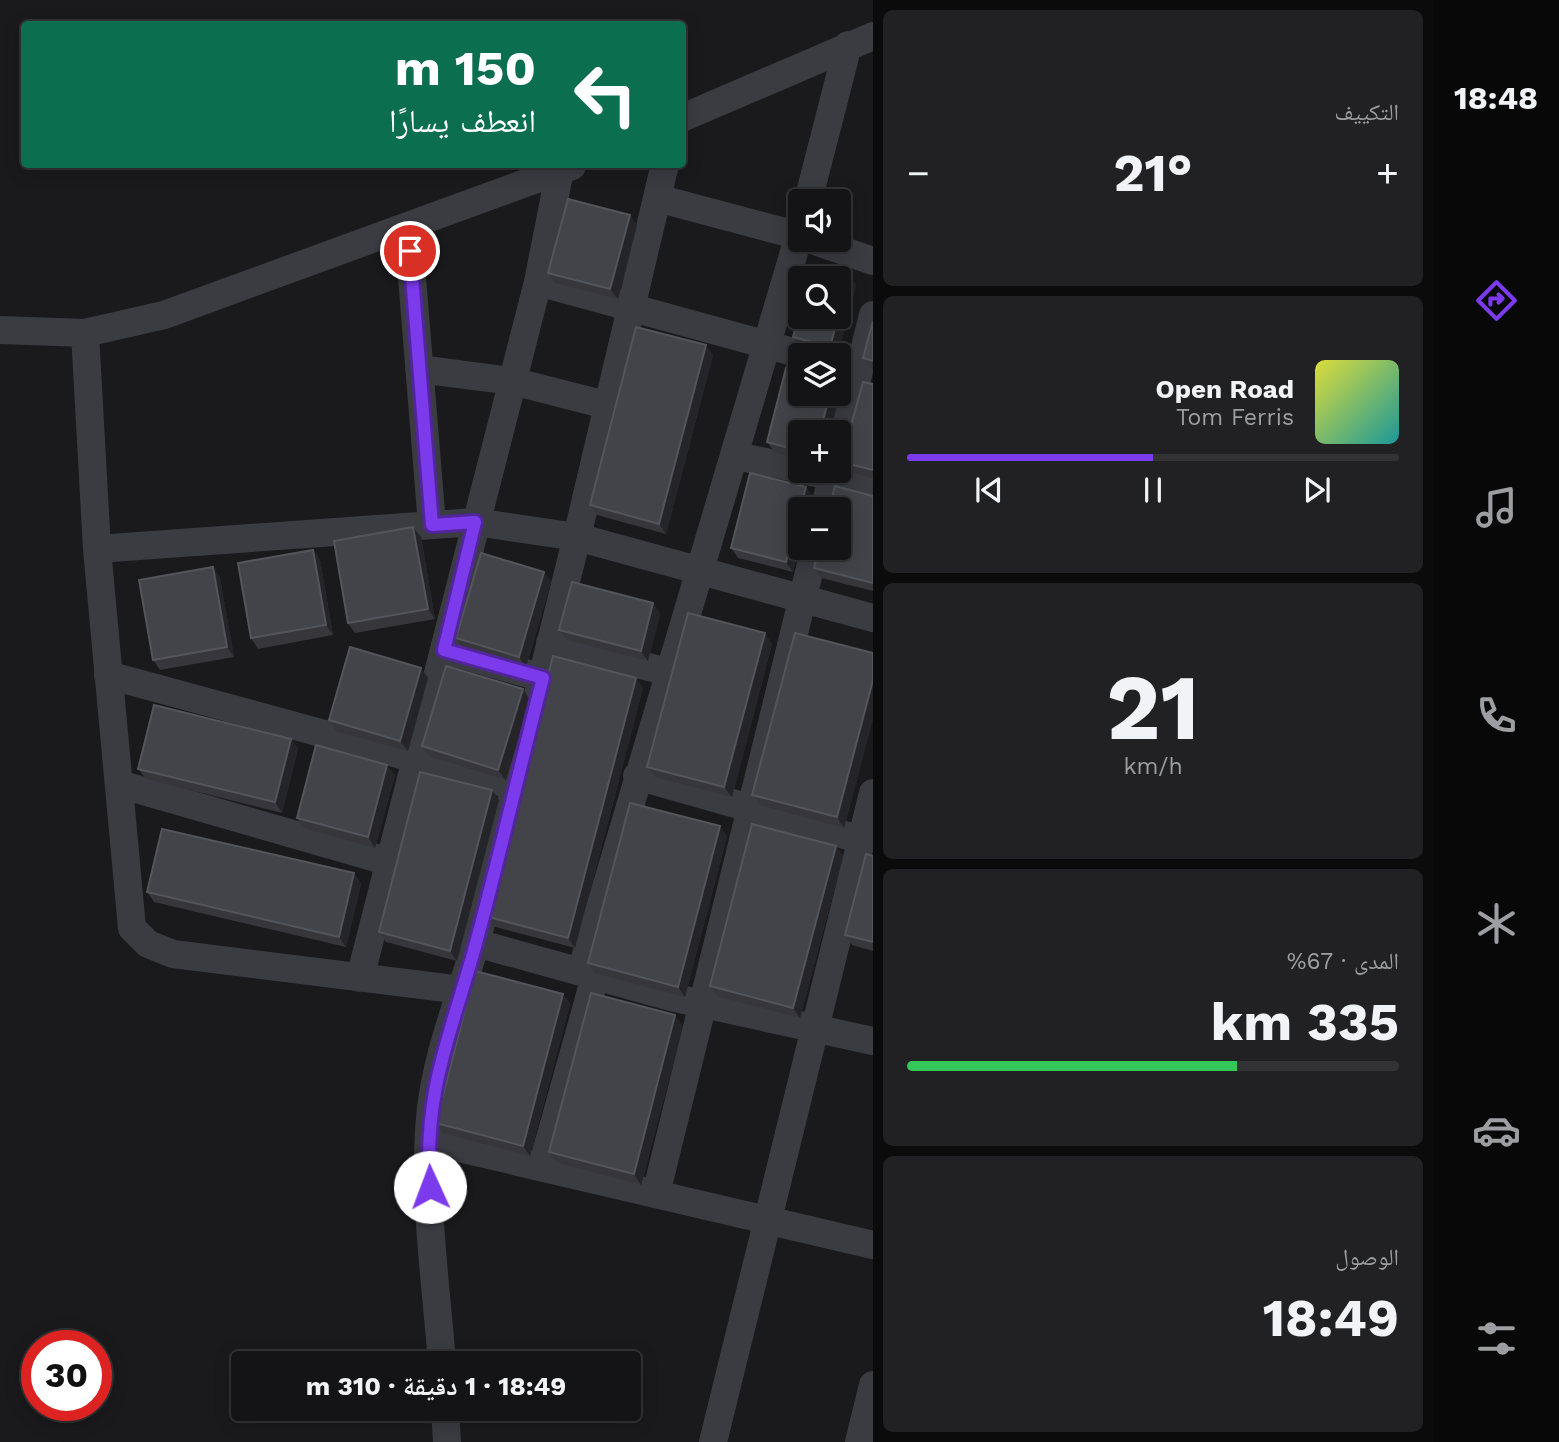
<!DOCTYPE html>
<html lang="ar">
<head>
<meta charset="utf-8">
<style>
	body { margin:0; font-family:"Work Sans","Noto Naskh Arabic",sans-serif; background:#212123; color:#f1f3f6; direction:rtl; height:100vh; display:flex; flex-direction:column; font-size:26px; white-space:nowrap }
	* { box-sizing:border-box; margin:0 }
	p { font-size:23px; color:#9d9ea1 }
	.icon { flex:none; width:38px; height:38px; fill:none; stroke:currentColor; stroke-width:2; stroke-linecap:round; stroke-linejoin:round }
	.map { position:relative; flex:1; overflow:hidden; direction:ltr }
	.details { display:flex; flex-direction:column; gap:10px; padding:10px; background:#0b0b0c; width:560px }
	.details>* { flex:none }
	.guide { position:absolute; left:21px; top:21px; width:665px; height:147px; border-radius:7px; box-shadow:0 4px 18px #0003,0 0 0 2px #333335; direction:rtl; background:#0b6e4f; color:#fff; overflow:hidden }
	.controls { position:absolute; left:788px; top:189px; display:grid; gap:14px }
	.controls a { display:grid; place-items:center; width:63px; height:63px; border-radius:7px; background:#141416; box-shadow:0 4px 18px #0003,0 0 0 2px #333335; font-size:35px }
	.speed { position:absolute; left:21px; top:1330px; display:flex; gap:14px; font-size:35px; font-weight:700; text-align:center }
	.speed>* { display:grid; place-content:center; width:91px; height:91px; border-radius:50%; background:#141416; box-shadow:0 4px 18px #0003,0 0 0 2px #333335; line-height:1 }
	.speed .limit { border:10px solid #d22; background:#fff; color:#111 }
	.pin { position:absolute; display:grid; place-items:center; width:60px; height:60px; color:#fff; margin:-30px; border:4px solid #fff; border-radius:50%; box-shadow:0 2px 7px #0007 }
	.me { position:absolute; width:77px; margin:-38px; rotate:358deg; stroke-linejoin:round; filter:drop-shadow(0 0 5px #0008) }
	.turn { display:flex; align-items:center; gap:24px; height:147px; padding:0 35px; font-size:32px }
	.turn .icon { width:91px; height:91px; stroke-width:2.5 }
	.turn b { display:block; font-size:49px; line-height:60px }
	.big { font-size:52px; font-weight:700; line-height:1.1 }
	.details .tile { flex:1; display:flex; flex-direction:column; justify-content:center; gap:10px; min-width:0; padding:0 24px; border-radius:10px; background:#212123 }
	.details .dial { align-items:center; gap:0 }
	.dial b { font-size:91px; line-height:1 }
	.song { display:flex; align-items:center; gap:21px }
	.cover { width:84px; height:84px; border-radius:10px; background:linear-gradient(135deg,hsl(60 70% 55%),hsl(180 70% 35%)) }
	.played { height:7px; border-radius:4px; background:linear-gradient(90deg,#7c3aed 50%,#333335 50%) }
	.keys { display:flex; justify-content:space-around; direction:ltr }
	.heat { display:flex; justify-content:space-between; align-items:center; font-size:38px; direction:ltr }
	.charge { height:10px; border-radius:5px; background:linear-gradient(90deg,#34c759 67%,#333335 0) }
	.trip { position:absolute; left:231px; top:1351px; width:410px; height:70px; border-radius:7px; background:#141416; box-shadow:0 4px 18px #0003,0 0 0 2px #333335; font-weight:700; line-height:70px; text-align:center; direction:rtl }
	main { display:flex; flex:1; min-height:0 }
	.menu { display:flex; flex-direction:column; width:126px; justify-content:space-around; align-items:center; background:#080809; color:#9d9ea1 }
	.menu .icon { width:49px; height:49px }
	.menu .on { color:#7c3aed }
	.menu b { font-size:32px; color:#f1f3f6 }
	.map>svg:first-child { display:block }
</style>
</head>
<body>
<main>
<nav class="menu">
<b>18:48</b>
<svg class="icon on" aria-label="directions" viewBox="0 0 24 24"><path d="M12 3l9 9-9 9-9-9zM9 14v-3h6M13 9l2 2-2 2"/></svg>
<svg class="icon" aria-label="music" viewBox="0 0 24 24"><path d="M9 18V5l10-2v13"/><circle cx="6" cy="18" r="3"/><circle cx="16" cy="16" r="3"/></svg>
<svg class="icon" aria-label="phone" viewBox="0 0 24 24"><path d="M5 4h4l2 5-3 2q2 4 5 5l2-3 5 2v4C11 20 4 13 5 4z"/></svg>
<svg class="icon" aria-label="climate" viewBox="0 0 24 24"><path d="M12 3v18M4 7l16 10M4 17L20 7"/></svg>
<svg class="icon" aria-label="car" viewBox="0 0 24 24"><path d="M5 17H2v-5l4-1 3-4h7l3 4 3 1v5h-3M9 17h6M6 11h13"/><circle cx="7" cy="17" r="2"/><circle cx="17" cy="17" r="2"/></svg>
<svg class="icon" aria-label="filters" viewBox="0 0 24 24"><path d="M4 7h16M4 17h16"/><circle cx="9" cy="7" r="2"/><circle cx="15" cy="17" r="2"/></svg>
</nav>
<section class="details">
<div class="tile"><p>التكييف</p>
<div class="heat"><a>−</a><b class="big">21°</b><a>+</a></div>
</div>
<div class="tile">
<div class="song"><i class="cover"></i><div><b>Open Road</b><p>Tom Ferris</p></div></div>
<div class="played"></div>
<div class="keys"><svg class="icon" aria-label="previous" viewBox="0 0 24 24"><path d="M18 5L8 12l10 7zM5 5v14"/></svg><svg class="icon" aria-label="pause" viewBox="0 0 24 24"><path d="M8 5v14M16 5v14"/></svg><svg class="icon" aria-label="next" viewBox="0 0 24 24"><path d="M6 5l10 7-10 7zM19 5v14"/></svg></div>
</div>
<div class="tile dial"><b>21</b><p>km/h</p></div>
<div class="tile"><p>المدى · 67%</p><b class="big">335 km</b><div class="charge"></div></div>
<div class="tile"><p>الوصول</p><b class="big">18:49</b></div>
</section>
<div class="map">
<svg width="873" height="1442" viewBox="0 0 873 1442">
	<rect width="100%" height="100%" fill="#1a1a1d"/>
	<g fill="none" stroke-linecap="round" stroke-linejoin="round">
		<path stroke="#3b3c42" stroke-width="28" d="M682 118 873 36
			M657 198 800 236
			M808 201 848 45
			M408 228 432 525
			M812 240 873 261
			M538 282 804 355
			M0 330 85 333 164 315 572 166
			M85 333 97 549 132 928 148 944 173 954 462 990
			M419 369 512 381 606 405
			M838 455 873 315
			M736 456 800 469
			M806 471 873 485
			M824 509 834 471
			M97 549 475 522 577 537 873 618
			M550 643 669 672
			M444 650 543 678
			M108 675 515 786
			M637 776 862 840
			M119 784 390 862
			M476 943 577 537 665 164
			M581 972 671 997 873 1041
			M360 978 538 282 560 170
			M429 1141 873 1245
			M542 1167 595 977
			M656 1194 815 548
			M442 1363C436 1283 423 1198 430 1118 435 1058 459 1000 476 943L581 972 800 232
			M445 1409 447 1442
			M713 1442 873 793
			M859 1442 873 1385"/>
	</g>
	<path fill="#36363b" d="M637 225 618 299 555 283 548 273Z
		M856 285 838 355H830L800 347 793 337Z
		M873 321V369H871L863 358Z
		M713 355 666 534 597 515 590 505Z
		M873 384V478L849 472 841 462Z
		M838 388 841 391 800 432V459L774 452 767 442 838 394Z
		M806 487 813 497 793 572 738 558 731 548Z
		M873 496V591L821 578 814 568Z
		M413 527 421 537 435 619 355 633 348 623Z
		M313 550 320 560 333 635 258 649 251 638Z
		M213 567 220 578 234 657 160 670 153 660Z
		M544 572 551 582 526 667 463 649 456 638Z
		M653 603 660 614 648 661 567 640 559 630Z
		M772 644 732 797 655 777 647 767Z
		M873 653V718L844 828 760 805 752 795Z
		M428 678 408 751 336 731 329 720Z
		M643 688 575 948 492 926 485 916Z
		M523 689 530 700 506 780 429 756 422 746Z
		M291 739 298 749 282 813 146 779 138 769Z
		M395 775 375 848 304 828 297 818Z
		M492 790 499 800 457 961 386 942 379 932Z
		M727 836 685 997 595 973 588 963Z
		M836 846 843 856 800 1018 717 996 710 986Z
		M873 856V951L852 945 845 935Z
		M354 873 361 884 346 947 154 902 147 892Z
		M563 994 570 1004 530 1156 443 1133 436 1123Z
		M683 1026 641 1185 556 1162 549 1152Z"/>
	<path fill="#252529" d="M630 215 637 225 618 299 610 289Z
		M849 275 856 285 838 355H836L830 347Z
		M706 345 713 355 666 534 659 524Z
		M838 388 841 391 830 432H820L830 394H838Z
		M806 487 813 497 810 509H800Z
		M800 510V547L793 572 786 562Z
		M413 527 421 537 435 619 428 609Z
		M313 550 320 560 333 635 326 625Z
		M213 567 220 578 234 657 227 647Z
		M544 572 551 582 526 667 519 657Z
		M653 603 660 614 648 661 641 651Z
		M765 633 772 644 732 797 724 787Z
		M421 668 428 678 408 751 400 741Z
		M636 678 643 688 575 948 568 938Z
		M873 680V718L844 828 837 817Z
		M523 689 530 700 506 780 498 770Z
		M291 739 298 749 282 813 275 802Z
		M387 765 395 775 375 848 368 837Z
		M492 790 499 800 457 961 450 951Z
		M720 826 727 836 685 997 678 987Z
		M836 846 843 856 800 1018 793 1008Z
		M354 873 361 884 346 947 339 937Z
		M563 994 570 1004 530 1156 523 1146Z
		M675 1015 683 1026 641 1185 634 1174Z"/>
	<path fill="#434449" stroke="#53555b" stroke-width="2" d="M568 199 630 215 610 289 548 273Z
		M812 265 849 275 838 316V278H808Z
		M800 311V317H838L830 347 793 337Z
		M873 321V361L863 358Z
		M636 327 706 345 659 524 590 505Z
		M786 368 800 372V394H830L820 432H800V451L767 442Z
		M863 382 873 384V470L841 462Z
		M750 473 806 487 786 562 731 548Z
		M835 486 873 496V583L814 568 819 548H838V509H829Z
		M413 527 428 609 348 623 334 541Z
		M313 550 326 625 251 638 238 563Z
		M481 553 544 572 519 657 456 638Z
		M213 567 227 647 153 660 139 580Z
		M572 582 653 603 641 651 559 630Z
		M688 613 765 633 724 787 647 767Z
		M795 633 873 653V680L837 817 752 795Z
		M350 647 421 668 400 741 329 720Z
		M553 656 636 678 568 938 485 916Z
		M446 666 523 689 498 770 422 746Z
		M154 705 291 739 275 802 138 769Z
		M316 745 387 765 368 837 297 818Z
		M420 772 492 790 450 951 379 932Z
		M630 803 720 826 678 987 588 963Z
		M752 824 836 846 793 1008 710 986Z
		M162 829 354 873 339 937 147 892Z
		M866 854 873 856V942L845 935Z
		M475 971 563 994 523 1146 436 1123Z
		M591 993 675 1015 634 1174 549 1152Z"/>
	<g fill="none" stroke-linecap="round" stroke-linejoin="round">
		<defs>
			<path id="route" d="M410 251 432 525 475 522 444 650 543 678C520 766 500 855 476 943 452 1032 423 1090 430 1187"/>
		</defs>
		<use href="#route" stroke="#51269a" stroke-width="18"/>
		<use href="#route" stroke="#7c3aed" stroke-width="12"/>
	</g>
</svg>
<div class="controls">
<a><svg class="icon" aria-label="sound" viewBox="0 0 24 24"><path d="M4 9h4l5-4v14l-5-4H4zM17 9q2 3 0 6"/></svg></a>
<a><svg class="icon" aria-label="search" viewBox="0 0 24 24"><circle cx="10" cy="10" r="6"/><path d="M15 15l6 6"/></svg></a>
<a><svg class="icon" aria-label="layers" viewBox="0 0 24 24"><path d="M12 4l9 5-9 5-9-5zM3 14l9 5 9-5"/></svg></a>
<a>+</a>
<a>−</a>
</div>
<div class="speed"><div class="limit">30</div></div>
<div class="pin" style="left:410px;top:251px;background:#d93025"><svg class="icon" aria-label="arrive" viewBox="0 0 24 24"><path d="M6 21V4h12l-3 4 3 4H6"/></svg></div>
<svg class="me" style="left:430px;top:1187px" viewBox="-20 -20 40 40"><circle r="19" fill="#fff"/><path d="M0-13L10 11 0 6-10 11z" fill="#7c3aed"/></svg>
<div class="trip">18:49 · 1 دقيقة · 310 m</div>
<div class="guide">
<div class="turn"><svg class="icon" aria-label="left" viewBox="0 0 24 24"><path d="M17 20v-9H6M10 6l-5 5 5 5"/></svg><div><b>150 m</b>انعطف يسارًا</div></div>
</div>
</div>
</main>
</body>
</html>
